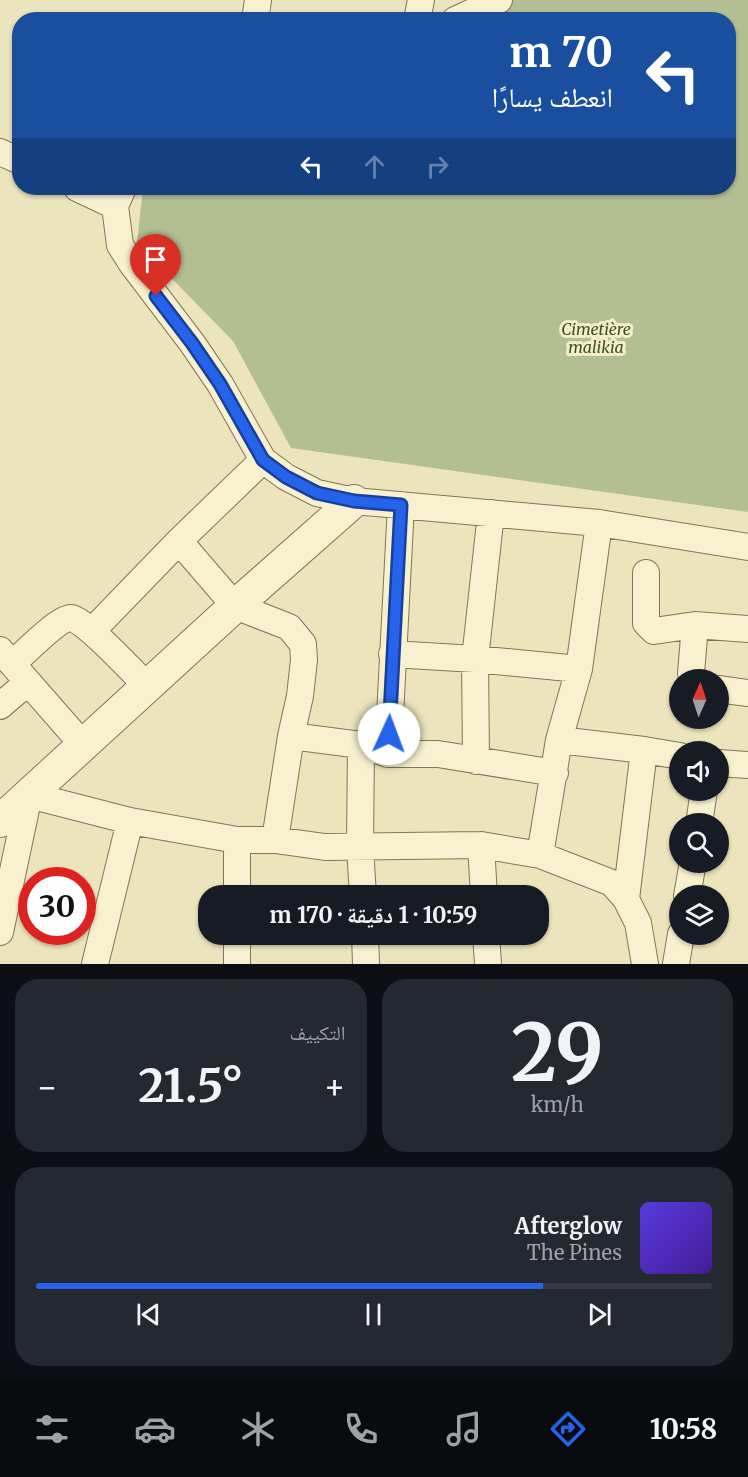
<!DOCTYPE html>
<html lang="ar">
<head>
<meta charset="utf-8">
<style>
	body { margin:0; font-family:Merriweather,"Noto Naskh Arabic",serif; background:#242831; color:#f1f3f6; direction:rtl; height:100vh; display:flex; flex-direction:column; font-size:22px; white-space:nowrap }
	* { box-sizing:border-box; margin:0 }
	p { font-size:20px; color:#9ea1a6 }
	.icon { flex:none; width:33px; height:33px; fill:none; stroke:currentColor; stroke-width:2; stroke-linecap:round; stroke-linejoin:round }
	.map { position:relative; height:964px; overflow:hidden; direction:ltr }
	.sheet { display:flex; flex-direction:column; gap:15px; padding:15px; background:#0d0f14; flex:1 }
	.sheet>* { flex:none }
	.guide { position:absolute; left:12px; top:12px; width:724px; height:183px; border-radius:24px; box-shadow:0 2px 4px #0004; direction:rtl; background:#1a4fa0; color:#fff; overflow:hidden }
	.needle { width:39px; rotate:3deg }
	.controls { position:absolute; left:669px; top:669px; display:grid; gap:12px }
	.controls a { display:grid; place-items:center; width:60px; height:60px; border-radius:50%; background:#171b24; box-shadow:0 2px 4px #0004; font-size:30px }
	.speed { position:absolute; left:18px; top:867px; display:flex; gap:12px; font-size:30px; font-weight:700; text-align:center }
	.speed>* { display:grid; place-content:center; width:78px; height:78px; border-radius:50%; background:#171b24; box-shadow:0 2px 4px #0004; line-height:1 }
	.speed .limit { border:9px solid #d22; background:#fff; color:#111 }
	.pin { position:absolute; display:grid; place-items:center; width:51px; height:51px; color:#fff; margin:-62px -26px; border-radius:50% 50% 50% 0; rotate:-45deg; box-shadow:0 0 6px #0007 }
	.pin .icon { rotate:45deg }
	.me { position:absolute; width:66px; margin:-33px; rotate:2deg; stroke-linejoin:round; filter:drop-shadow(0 0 4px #0008) }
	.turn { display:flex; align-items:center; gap:21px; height:126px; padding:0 24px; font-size:27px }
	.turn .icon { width:78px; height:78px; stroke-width:2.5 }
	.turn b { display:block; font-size:42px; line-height:51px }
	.lanes { display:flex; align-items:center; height:57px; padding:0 24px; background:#0003; justify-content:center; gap:30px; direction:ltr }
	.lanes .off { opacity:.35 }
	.big { font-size:45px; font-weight:700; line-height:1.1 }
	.sheet .tile { flex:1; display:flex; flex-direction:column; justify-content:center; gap:9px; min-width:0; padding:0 21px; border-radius:24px; background:#242831 }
	.sheet .dial { align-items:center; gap:0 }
	.dial b { font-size:78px; line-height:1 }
	.song { display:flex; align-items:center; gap:18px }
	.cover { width:72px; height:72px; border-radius:9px; background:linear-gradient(135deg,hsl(250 70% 55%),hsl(260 70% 35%)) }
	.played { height:6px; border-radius:3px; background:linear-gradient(90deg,#2563eb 75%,#363941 75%) }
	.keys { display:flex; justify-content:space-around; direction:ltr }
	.heat { display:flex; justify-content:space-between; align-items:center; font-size:33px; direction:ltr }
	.sheet .tiles { flex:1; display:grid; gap:15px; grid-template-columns:1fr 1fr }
	.tile:last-child { grid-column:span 2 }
	.trip { position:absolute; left:198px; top:885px; width:351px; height:60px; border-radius:24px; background:#171b24; box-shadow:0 2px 4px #0004; font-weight:700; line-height:60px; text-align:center; direction:rtl }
	.tabs { display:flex; height:96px; justify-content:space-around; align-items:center; background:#090b0e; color:#9ea1a6 }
	.tabs .icon { width:42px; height:42px }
	.tabs .selected { color:#2563eb }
	.tabs b { font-size:27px; color:#f1f3f6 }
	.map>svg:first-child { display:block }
</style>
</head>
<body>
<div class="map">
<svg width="748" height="964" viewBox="0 0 748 964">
	<rect width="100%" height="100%" fill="#ece4bd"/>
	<path fill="#b3be92" d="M484 0H748V512L291 448 233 341 137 243 143 188H729V20L451 19Z"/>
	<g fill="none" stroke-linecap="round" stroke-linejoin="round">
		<defs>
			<path id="minor" d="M255 20 258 0
				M417 20 421 0
				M455 20 499 0
				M0 152 20 161
				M77 188 115 206
				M123 188 115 206 120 245 132 264 192 343 220 384 263 460 286 477 317 493 354 501 599 523 748 547
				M179 541 235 606 289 627 303 644 304 660 300 696 291 736 275 840
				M646 573V623L654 631 695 625 748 629
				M92 631 179 541 263 460
				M0 650 84 746
				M392 654 475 659 579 669
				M12 664C24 654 58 618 71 618 83 618 137 676 148 687
				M694 680 691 673 695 625
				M718 689 748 693
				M0 706 28 682
				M291 736 361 745 388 754H438L555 773
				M559 740 644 750 680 756
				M361 745 360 847 363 896
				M388 754 401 505
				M476 761 475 659 491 513
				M718 763 748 765
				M699 824 704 790
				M237 840H275L325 847 481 845 540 855 612 883 626 899 638 923 645 964
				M481 845 484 896
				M540 855 559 740 579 669 599 523
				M687 896 693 862
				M626 899 644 750
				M0 932 29 795 130 821 237 840V896
				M365 934 366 964
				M486 934 488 964
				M95 964 130 821
				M237 964V934
				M676 964 681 934"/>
			<path id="tertiary" d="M0 821 235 606 354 501"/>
		</defs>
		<use href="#minor" stroke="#837557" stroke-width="28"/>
		<use href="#tertiary" stroke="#837557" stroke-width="34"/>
		<use href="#minor" stroke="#f8f1d0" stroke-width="26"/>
		<use href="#tertiary" stroke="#f8f1d0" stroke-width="32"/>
	</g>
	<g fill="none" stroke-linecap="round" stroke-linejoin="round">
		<defs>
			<path id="route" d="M156 296 192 343 220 384 263 460 286 477 317 493 354 501 401 505 389 734"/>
		</defs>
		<use href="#route" stroke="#184099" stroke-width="15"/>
		<use href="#route" stroke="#2563eb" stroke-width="10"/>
	</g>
	<g text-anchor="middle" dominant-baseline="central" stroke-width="6" stroke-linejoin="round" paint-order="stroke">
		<g font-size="16" font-style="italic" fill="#3e4f22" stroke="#f4eecd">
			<text x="596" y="329">Cimetière<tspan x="596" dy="18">malikia</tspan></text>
		</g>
	</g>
</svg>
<div class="controls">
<a><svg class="needle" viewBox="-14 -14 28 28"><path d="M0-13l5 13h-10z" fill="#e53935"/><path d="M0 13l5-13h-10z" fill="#9ea1a6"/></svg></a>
<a><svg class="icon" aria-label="sound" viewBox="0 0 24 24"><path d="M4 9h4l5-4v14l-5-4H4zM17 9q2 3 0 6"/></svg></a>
<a><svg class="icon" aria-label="search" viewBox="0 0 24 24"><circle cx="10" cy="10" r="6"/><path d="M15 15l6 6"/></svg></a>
<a><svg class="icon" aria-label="layers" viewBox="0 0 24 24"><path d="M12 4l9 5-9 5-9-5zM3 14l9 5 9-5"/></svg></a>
</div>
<div class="speed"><div class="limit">30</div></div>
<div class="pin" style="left:156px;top:296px;background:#d93025"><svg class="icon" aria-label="arrive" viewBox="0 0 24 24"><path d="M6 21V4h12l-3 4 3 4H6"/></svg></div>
<svg class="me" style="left:389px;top:734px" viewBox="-20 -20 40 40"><circle r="19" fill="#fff"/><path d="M0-13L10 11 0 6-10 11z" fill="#2563eb"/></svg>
<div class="trip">10:59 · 1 دقيقة · 170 m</div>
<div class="guide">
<div class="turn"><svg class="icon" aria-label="left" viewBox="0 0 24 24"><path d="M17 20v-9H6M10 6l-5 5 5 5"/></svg><div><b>70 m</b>انعطف يسارًا</div></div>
<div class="lanes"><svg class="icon" aria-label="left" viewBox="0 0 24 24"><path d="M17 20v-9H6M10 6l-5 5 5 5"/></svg><svg class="icon off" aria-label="ahead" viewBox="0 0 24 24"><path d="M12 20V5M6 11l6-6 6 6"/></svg><svg class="icon off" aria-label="right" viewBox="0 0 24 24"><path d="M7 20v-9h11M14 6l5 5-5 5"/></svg></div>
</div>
</div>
<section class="sheet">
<div class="tiles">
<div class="tile dial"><b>29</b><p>km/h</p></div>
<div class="tile"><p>التكييف</p>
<div class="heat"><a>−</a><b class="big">21.5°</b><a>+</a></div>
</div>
<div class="tile">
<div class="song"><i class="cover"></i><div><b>Afterglow</b><p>The Pines</p></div></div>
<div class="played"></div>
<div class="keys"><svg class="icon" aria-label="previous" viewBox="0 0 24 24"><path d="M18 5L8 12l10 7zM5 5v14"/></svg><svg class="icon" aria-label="pause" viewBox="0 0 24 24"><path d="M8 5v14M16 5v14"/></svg><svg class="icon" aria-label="next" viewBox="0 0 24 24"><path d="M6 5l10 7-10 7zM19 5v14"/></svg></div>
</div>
</div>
</section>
<nav class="tabs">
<b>10:58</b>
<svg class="icon selected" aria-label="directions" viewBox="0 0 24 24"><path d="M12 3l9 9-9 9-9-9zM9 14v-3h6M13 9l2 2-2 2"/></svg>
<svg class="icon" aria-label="music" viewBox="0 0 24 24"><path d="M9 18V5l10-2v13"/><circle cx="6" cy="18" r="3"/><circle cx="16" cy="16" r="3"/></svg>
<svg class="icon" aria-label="phone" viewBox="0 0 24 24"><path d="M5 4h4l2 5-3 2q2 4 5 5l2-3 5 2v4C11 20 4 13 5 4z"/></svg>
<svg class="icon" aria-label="climate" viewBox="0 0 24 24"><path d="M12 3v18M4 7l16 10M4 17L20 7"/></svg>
<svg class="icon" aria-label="car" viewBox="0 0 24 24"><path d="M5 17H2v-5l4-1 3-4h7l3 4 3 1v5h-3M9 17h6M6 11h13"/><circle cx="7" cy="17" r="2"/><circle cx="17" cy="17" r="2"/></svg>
<svg class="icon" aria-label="filters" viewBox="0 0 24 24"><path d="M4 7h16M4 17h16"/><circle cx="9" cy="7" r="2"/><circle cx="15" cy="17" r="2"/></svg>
</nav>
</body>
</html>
